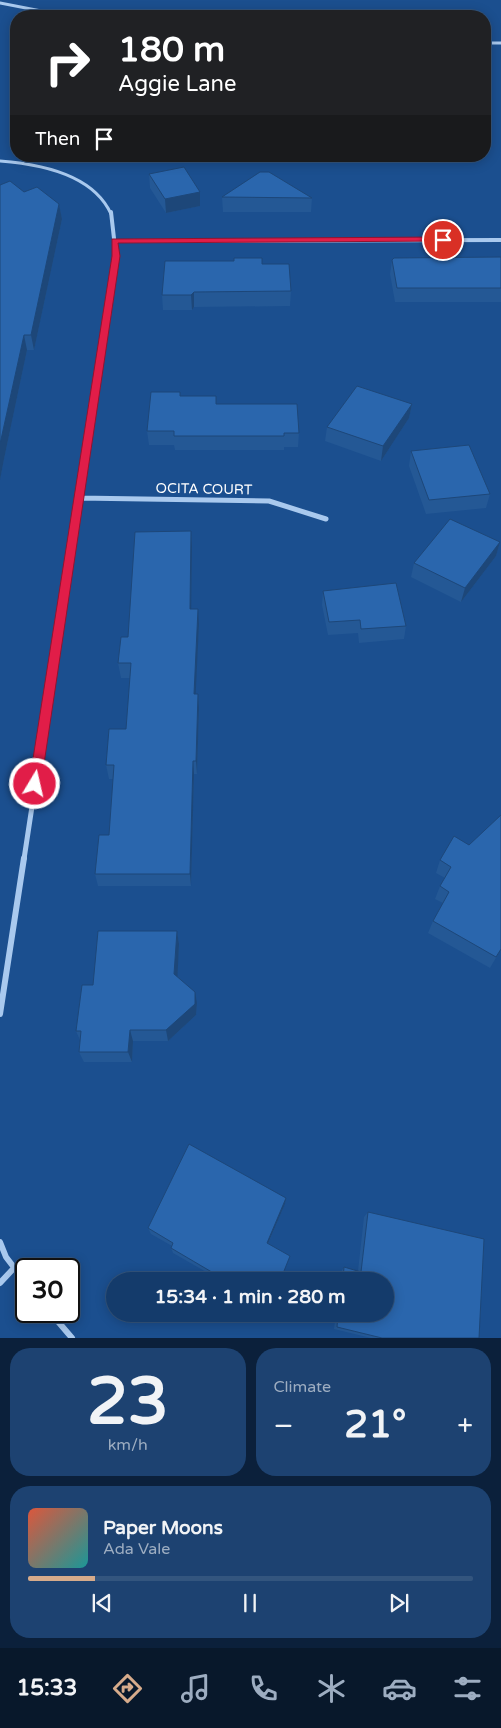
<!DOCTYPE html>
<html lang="en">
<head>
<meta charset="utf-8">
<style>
	body { margin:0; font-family:"Varela Round",sans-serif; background:#1d4271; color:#f1f3f6; height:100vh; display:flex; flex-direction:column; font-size:19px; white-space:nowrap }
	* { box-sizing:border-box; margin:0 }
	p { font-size:16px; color:#9dadc1 }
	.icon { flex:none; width:28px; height:28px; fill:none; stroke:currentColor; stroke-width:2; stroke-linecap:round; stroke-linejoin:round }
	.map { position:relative; height:1338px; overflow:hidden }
	.sheet { display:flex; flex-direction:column; gap:10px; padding:10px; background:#0b203b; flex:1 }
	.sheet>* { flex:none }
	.top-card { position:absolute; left:10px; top:10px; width:481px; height:152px; border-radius:20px; box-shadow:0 2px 12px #0003,0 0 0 1px #33557e; background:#202124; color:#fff; overflow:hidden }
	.speed { position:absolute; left:15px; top:1258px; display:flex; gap:10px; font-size:25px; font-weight:700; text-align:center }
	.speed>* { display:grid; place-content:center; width:65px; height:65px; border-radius:50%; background:#143b6b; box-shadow:0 2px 12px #0003,0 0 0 1px #33557e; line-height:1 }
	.speed .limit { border:2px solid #111; border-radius:8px; background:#fff; color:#111 }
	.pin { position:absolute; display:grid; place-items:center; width:42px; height:42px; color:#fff; margin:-21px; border:2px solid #fff; border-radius:50%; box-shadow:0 1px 5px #0007 }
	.me { position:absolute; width:55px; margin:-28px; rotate:9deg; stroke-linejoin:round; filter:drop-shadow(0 0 4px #0008) }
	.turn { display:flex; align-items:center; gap:18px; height:105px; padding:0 25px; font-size:22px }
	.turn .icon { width:65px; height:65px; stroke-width:2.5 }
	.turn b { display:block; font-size:35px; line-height:42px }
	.then { display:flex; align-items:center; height:48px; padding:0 25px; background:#0003; gap:10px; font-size:19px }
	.big { font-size:38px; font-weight:800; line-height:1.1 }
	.sheet .widget { flex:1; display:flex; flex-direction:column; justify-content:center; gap:8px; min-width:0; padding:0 18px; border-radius:20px; background:#1d4271 }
	.sheet .dial { align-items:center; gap:0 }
	.dial b { font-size:65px; line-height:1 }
	.song { display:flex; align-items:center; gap:15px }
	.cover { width:60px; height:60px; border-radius:8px; background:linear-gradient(135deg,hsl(10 70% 55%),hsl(180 70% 35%)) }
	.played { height:5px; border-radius:2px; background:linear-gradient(90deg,#d6ab8b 15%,#33557e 15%) }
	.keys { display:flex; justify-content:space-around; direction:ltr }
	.heat { display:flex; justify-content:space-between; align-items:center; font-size:28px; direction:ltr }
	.sheet .tiles { flex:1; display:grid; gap:10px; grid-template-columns:1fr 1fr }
	.widget:last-child { grid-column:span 2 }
	.trip { position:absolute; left:106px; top:1272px; width:288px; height:50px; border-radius:25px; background:#143b6b; box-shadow:0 2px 12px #0003,0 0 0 1px #33557e; font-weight:800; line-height:50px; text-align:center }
	.tabs { display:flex; height:80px; justify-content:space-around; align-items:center; background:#08182b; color:#9dadc1 }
	.tabs .icon { width:35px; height:35px }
	.tabs .on { color:#d6ab8b }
	.tabs b { font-size:22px; color:#f1f3f6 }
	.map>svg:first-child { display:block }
</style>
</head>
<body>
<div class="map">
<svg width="501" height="1338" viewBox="0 0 501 1338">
	<rect width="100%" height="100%" fill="#1b4f8f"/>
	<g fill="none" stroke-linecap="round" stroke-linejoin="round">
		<path stroke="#a9c9ee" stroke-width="3" d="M0 3 67 16
			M485 43H501
			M0 161C40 164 93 174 111 214"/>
		<path stroke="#a9c9ee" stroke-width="4" d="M114 241 501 240
			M80 493 116 256 111 212"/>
		<path stroke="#a9c9ee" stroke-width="5" d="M79 498 269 501 326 519
			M24 859 80 492"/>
		<path stroke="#a9c9ee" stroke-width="6" d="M0 1014 24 858
			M0 1242 6 1257 26 1283
			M0 1283 14 1268
			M49 1311 72 1338"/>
	</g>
	<path fill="#245895" d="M149 174 200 206 166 213 150 188Z
		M0 185 24 192 59 204 62 219 34 350H27L4 459 0 480Z
		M222 197 312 198 311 212H223Z
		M501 257V302H395L390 274 392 260Z
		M262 264 291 291 290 306 194 307 192 310H163L162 295Z
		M181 396H216V404L299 433 298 447H284V450H175L174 445H149L147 431Z
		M412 404 409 418 381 461 325 441 327 427Z
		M411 451 490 494 486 508 426 514 409 466Z
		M191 531 192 546 191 609 199 624 195 694H198L199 708 197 774H194L191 886H98L95 874 109 835 113 779H109L106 765 126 729 130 678H121L118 663Z
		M500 542 496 556 461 602 411 577 414 563Z
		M323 591 406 626 404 639 359 643 358 633 328 635 322 605Z
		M469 845 501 949 490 968 428 933 433 921 443 903 435 899 440 886 445 878 436 873 440 860Z
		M177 931 179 944 177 976 197 1003 196 1015 168 1041H133L132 1062H84L79 1052 80 1040 76 1031 93 985Z
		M286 1198 285 1204 268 1244 280 1281H222L173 1253 171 1248 172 1246 151 1234 148 1228Z
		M368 1212 479 1338H371L334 1329 336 1314H385V1281H340L341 1272 344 1267 358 1271 364 1217Z"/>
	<path fill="#1d4779" d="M200 192V206L166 213 165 199Z
		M59 204 62 219 34 350 31 335Z
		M194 292V307L192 310 191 295Z
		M24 335 27 350 4 459 0 480V444Z
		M412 404 409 418 381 461 383 446Z
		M191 531 192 546 191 624 190 609Z
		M500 542 496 556 461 602 465 588Z
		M198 609 199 624 195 708 194 694Z
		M198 694 199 708 197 774 196 761Z
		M193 761 194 774 191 886 190 874Z
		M177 931 179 944 177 986 174 974Z
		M195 992 197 1003 196 1015 168 1041 166 1030Z
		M130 1030 133 1041 132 1062 128 1052Z
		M286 1198 285 1204 266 1248 267 1243Z"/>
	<path fill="#2a66ad" stroke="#1d4779" d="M184 167 200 192 165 199 149 174Z
		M260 172H269L312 198 222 197Z
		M10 181 24 192 37 187 59 204 31 335H24L0 444V185Z
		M501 257V288H397L392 260 394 258Z
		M234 258H262V264H289L291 291 194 292 191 295H162L165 261H234Z
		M357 386 412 404 383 446 327 427Z
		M151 392H180V396H216V404H297L299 433H284V436H174V431H147Z
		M469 445 490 494 429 500 411 451Z
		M450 519 500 542 465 588 414 563Z
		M191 531 190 609H198L194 694H198L196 761H193L190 874H95L99 835H109L114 765H106L109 729H126L131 663H118L121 637H128L135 532Z
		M396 583 406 626 361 629 360 620 329 622 323 591Z
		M501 815V949L496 957 433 921 449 892 440 886 451 867 440 860 454 836 469 845Z
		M98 931H177L174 974 195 992V1004L166 1030H130L128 1052H79L81 1031H76L82 985H93Z
		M189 1144 286 1198 267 1243 290 1256 280 1281H227L171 1248 173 1243 148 1228Z
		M368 1212 484 1239 479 1338H382L337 1327 338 1314H385V1281H343L344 1267 361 1272Z"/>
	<path fill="#e11d48" stroke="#92132f" d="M443 237 447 240 446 241 118 243 120 256 41 784 35 790 31 788 29 784 112 256V239Z"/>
	<g text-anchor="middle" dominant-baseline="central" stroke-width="5" stroke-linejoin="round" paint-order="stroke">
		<g font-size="14" fill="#fff" stroke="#1b4f8f">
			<text transform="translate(204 489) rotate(1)">OCITA COURT</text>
		</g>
	</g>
</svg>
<div class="speed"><div class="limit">30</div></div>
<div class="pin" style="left:443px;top:240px;background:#d93025"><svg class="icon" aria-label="arrive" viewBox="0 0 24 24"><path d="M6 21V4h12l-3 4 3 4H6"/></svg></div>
<svg class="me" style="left:35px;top:784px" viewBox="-20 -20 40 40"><circle r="17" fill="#e11d48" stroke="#fff" stroke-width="3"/><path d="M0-11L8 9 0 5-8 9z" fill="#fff"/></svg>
<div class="trip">15:34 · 1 min · 280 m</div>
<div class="top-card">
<div class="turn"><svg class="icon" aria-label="right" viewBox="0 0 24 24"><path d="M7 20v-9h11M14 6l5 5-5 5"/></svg><div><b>180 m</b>Aggie Lane</div></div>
<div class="then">Then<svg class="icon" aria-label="arrive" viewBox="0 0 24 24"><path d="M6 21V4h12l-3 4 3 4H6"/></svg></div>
</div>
</div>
<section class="sheet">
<div class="tiles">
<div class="widget dial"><b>23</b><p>km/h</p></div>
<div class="widget"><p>Climate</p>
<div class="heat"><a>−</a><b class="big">21°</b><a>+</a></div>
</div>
<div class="widget">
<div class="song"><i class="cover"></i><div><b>Paper Moons</b><p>Ada Vale</p></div></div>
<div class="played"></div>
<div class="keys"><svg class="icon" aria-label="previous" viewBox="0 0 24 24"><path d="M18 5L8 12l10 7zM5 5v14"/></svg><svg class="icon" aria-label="pause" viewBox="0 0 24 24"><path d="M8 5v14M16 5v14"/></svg><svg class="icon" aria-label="next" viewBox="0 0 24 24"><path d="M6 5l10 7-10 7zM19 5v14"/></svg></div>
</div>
</div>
</section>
<nav class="tabs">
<b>15:33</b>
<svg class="icon on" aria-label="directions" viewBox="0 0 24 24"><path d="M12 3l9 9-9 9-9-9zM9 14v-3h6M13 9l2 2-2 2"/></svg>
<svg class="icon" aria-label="music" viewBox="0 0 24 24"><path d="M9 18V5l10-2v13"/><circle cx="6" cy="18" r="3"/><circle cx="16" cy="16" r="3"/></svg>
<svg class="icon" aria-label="phone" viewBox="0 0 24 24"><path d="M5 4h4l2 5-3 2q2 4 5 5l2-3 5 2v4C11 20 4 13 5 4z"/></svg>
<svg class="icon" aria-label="climate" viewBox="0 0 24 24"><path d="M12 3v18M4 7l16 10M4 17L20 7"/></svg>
<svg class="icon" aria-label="car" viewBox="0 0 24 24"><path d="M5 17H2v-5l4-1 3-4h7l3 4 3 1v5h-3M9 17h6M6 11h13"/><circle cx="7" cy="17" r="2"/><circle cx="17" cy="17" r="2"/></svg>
<svg class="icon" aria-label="filters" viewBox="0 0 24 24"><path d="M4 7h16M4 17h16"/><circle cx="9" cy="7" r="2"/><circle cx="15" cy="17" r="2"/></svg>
</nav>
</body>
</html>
